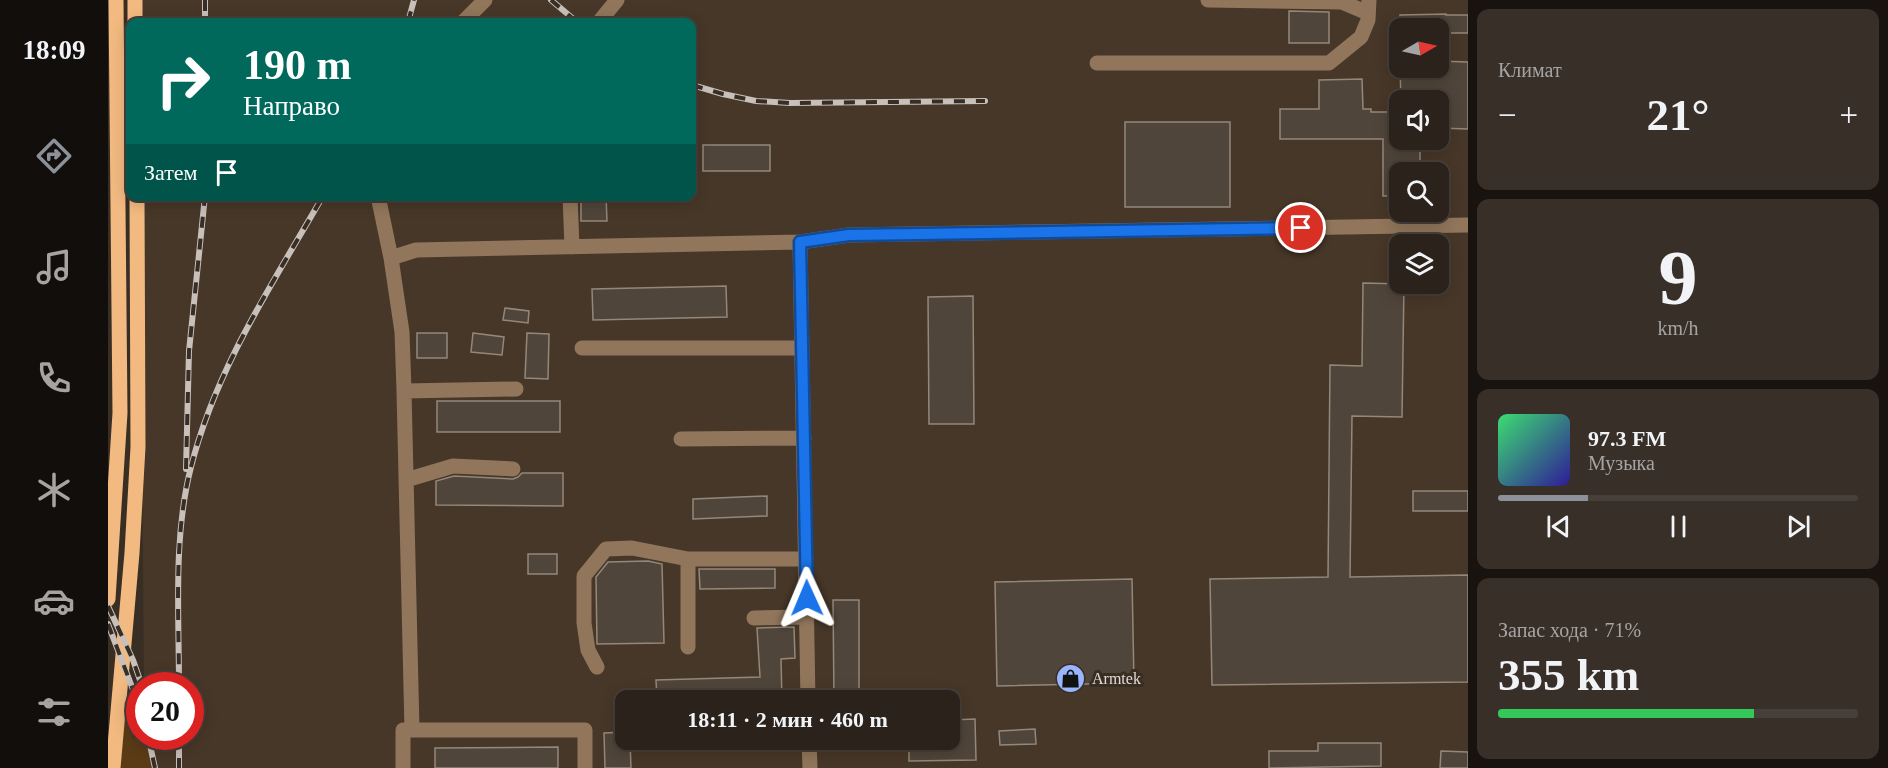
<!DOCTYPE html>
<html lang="ru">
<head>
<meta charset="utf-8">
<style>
	body { margin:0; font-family:Georgia,serif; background:#372f28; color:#f1f3f6; height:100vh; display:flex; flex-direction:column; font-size:22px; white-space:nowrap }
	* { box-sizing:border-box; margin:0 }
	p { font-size:20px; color:#a6a4a3 }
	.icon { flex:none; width:33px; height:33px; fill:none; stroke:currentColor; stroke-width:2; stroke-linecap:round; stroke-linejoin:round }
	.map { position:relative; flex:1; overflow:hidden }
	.details { display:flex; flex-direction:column; gap:9px; padding:9px; background:#18130f; width:420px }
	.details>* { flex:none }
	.banner { position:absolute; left:18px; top:18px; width:570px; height:183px; border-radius:12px; box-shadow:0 3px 15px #0003,0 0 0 2px #473f3a; background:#00695c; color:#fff; overflow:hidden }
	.needle { width:39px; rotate:81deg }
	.buttons { position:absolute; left:1281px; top:18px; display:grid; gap:12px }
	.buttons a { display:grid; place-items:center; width:60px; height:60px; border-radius:12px; background:#2b221b; box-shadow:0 3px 15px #0003,0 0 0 2px #473f3a; font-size:30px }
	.speed { position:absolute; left:18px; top:672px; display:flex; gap:12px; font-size:30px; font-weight:700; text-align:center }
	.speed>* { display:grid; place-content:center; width:78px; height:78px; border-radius:50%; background:#2b221b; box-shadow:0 3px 15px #0003,0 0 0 2px #473f3a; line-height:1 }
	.speed .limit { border:9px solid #d22; background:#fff; color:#111 }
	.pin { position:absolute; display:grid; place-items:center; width:51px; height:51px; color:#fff; margin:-26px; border:3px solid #fff; border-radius:50%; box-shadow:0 2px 6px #0007 }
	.me { position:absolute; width:66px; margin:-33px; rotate:359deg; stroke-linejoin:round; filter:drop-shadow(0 0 4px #0008) }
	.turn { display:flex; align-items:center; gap:21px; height:126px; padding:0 18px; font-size:27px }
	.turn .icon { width:78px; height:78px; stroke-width:2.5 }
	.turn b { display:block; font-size:42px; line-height:51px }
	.then { display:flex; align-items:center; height:57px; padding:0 18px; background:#0003; gap:12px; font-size:22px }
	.big { font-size:45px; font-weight:800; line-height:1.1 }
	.details .card { flex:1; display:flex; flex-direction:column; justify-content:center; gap:9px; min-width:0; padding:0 21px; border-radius:12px; background:#372f28 }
	.details .dial { align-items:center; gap:0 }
	.dial b { font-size:78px; line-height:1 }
	.song { display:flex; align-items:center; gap:18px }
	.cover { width:72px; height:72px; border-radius:9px; background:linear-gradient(135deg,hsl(140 70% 55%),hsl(250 70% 35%)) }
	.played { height:6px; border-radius:3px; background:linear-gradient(90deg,#8c9099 25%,#473f3a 25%) }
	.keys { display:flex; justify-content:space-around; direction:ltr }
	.heat { display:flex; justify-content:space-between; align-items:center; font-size:33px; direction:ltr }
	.charge { height:9px; border-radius:4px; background:linear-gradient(90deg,#34c759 71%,#473f3a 0) }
	.trip { position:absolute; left:507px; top:690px; width:345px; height:60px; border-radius:12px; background:#2b221b; box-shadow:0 3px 15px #0003,0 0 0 2px #473f3a; font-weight:800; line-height:60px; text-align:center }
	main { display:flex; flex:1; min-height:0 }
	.dock { display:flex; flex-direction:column; width:108px; justify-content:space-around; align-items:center; background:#110e0b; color:#a6a4a3 }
	.dock .icon { width:42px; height:42px }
	.dock .selected { color:#8c9099 }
	.dock b { font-size:27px; color:#f1f3f6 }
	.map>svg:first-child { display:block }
</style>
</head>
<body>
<main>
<nav class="dock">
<b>18:09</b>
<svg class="icon selected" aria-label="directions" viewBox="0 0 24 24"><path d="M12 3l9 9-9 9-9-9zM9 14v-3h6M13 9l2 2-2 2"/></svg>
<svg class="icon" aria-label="music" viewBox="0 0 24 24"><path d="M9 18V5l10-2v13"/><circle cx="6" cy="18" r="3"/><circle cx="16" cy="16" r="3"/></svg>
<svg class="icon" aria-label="phone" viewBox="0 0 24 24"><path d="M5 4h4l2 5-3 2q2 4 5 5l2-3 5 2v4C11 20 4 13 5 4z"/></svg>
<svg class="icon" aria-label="climate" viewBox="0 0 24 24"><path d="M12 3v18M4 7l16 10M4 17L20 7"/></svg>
<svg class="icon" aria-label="car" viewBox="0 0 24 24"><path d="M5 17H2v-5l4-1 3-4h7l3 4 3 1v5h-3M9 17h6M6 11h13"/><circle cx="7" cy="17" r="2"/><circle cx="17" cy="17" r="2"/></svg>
<svg class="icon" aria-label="filters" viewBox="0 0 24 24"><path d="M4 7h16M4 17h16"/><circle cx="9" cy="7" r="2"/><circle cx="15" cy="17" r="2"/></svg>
</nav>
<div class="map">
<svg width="1360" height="768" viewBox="0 0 1360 768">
	<rect width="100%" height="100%" fill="#392e24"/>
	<path fill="#473728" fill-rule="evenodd" d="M30 0H1360V768H37V737L82 736V686L36 685 32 197 584 196V22H31ZM1292 28H1330V68H1292ZM1292 100H1330V140H1292ZM1292 172H1330V212H1292ZM1292 244H1330V284H1292ZM518 700H842V740H518Z"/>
	<path fill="#5b3b16" d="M12 703H25V738L37 740 44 768H11Z"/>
	<path fill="#50453a" stroke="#94887b" stroke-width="1.5" d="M1181 11 1221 12V43H1181Z
		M1338 14V15H1360V33H1330V28H1292V15Z
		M1330 61 1360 62V129L1330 128V100H1293L1292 68H1330Z
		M1254 79 1255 109H1263V112H1288L1289 140H1312V172H1289V196H1275V139H1172V109H1211V80Z
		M1017 122H1122V207H1017Z
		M595 145H662V171H595Z
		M473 196H498L499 221H473Z
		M1255 283 1296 284 1294 417 1244 416 1242 577 1360 575V682L1104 685 1102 579 1220 577 1222 365 1254 366Z
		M618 286 619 317 485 320 484 289Z
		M865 296 866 424H821L820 297Z
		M397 308 421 311 420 323 395 320Z
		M309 333H339V358H309Z
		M365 333 396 337 394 355 363 352Z
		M419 333 441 334 440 379 417 378Z
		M329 401H452V432H329Z
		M414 473H455V506L328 505V481L346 476 405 479 410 477Z
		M1305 491H1360V511H1305Z
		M659 496V516L585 519V499Z
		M420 554H449V574H420Z
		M540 561 554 564 556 643 489 644 488 577 500 562Z
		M591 569H667V588L592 589Z
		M1024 579 1026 683 889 686 887 582Z
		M725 600H751V700H726Z
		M686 627 687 658 673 659 674 700H549L548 680 652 677 649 628Z
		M867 719 868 760 801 761V740H842V720Z
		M927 729 928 744 892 745 891 731Z
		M518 732V740H522L523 768H497L496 733Z
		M1210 743H1273V766L1161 768V751H1210Z
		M450 747V768H327V748Z
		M1333 751 1360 752V768H1332Z"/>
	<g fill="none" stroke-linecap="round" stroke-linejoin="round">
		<path stroke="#91765b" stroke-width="15" d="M1100 0 1234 2 1260 13
			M355 22 377 0
			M491 22 509 0
			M989 63H1221L1253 37 1260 20 1261 0
			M270 196 283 258
			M462 196 464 247
			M474 348H694
			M408 389 296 391 294 332 283 258 308 250 692 242
			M296 391 304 730
			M573 439 696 438
			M298 480 345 466 405 469
			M646 618 699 617
			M580 647V559H698
			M489 667 480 650 476 623V576L498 549 524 548 580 559
			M700 700 692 242 741 235 1360 225
			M701 740 702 768
			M295 768V730H477V768"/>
		<path stroke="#f2ba81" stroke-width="15" d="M27 0V22
			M0 599 12 413 8 0
			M5 768 24 553 30 447 29 196"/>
		<defs>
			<path id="rail" d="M97 0V22
				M443 0 469 22
				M300 22 306 0
				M584 85 615 94 648 101 682 103 877 101
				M78 469 81 351 97 196
				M0 606 25 660 34 686
				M0 624 32 708
				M71 686C71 614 65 537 83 467 108 368 165 283 215 196
				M40 736 47 768
				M71 736V768"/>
		</defs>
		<use href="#rail" stroke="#c8c0ba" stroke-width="6"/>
		<use href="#rail" stroke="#392e24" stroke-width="4" stroke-dasharray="11" stroke-linecap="butt"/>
	</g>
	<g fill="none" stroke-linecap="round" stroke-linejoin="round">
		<defs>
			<path id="route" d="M699 598 692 242 741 235 1193 228"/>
		</defs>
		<use href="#route" stroke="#114b97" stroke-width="15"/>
		<use href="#route" stroke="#1a73e8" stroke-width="10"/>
	</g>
	<defs>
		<symbol id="shop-disc" viewBox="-11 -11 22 22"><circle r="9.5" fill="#99b5fd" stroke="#392e24"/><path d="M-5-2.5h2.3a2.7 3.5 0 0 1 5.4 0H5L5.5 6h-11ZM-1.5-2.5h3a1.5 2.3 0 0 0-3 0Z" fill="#111"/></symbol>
	</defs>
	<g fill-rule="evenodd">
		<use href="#shop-disc" x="946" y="662" width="33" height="33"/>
	</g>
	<g text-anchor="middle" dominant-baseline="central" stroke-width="6" stroke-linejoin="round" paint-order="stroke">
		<g font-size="16" fill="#e1dad4" stroke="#392e24" text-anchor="start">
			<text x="984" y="678">Armtek</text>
		</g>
	</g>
</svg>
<div class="buttons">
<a><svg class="needle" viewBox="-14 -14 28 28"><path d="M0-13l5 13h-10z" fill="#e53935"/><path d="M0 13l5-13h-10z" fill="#a6a4a3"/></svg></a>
<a><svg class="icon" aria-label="sound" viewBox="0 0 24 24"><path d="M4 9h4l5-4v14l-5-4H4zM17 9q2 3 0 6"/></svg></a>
<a><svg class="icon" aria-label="search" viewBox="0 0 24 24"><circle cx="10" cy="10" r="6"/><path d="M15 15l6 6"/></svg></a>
<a><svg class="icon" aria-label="layers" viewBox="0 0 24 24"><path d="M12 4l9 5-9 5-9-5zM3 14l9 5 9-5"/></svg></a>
</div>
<div class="speed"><div class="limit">20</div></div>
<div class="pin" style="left:1193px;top:228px;background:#d93025"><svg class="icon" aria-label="arrive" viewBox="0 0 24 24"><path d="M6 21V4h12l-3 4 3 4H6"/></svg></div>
<svg class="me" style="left:699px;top:598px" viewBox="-20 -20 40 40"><path d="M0-17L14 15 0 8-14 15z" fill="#1a73e8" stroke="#fff" stroke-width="4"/></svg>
<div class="trip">18:11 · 2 мин · 460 m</div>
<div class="banner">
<div class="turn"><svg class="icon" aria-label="right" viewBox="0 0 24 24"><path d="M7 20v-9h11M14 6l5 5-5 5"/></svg><div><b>190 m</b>Направо</div></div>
<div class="then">Затем<svg class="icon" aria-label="arrive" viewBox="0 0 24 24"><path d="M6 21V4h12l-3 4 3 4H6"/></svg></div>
</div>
</div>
<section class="details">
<div class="card"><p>Климат</p>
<div class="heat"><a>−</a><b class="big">21°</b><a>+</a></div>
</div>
<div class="card dial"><b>9</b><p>km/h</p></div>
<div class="card">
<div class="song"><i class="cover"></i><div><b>97.3 FM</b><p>Музыка</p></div></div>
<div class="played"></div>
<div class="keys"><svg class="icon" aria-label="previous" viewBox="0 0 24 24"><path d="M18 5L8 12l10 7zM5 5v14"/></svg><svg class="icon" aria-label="pause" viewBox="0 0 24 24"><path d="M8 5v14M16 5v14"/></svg><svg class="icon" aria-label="next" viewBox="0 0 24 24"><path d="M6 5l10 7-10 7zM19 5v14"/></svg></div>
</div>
<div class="card"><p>Запас хода · 71%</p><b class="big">355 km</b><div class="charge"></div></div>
</section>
</main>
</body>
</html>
